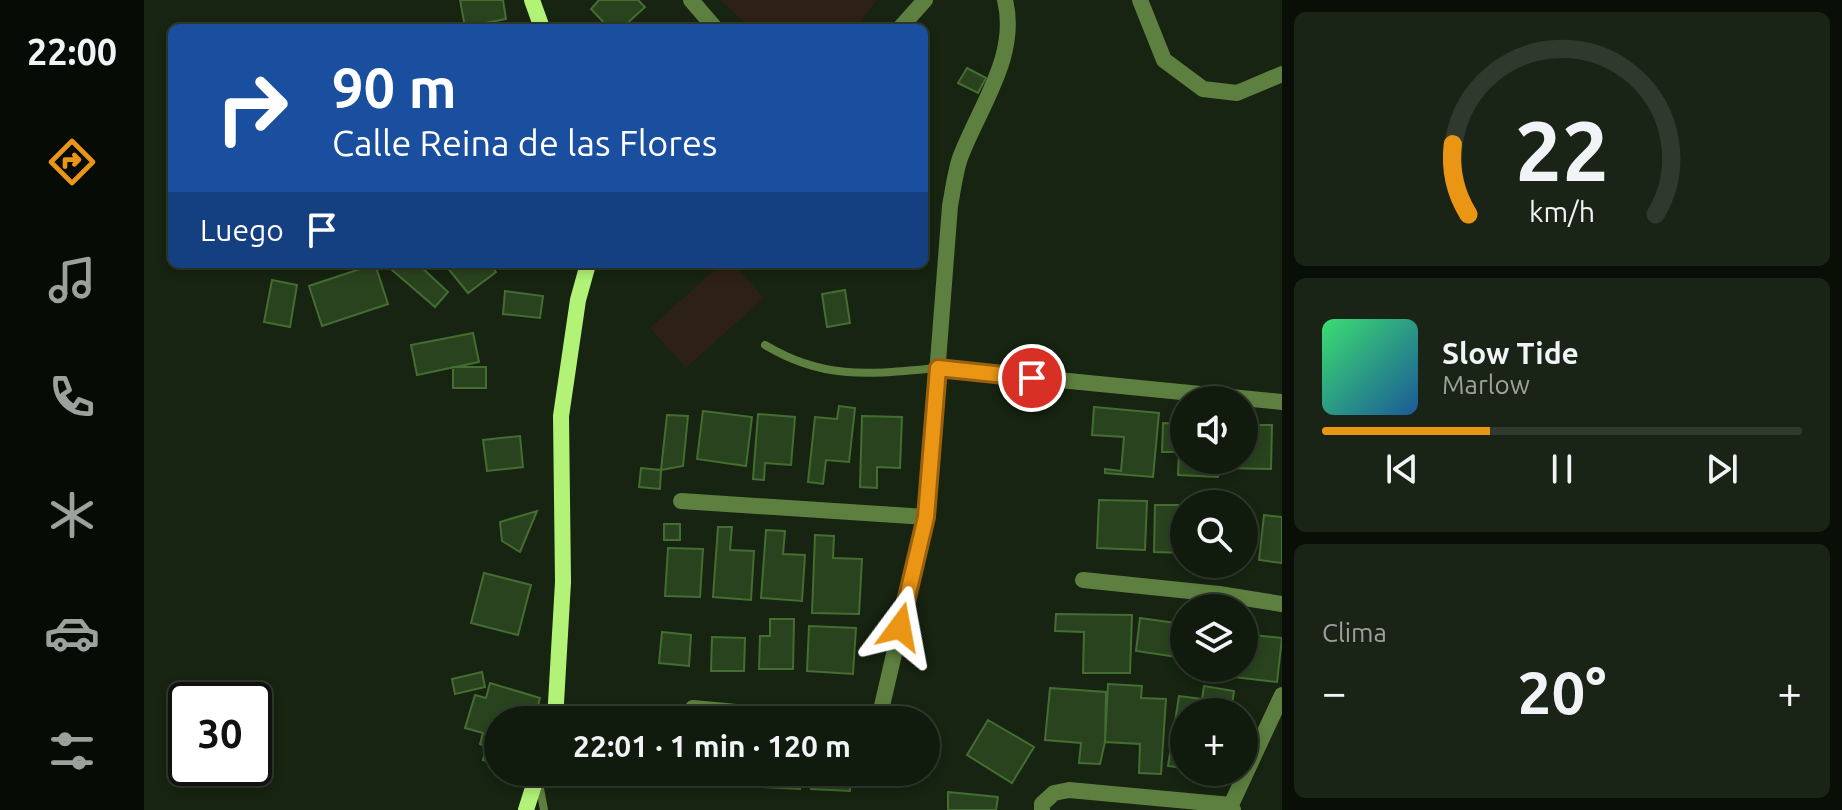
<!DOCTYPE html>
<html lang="es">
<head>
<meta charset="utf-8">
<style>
	body { margin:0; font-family:Ubuntu,sans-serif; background:#1a2416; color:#f1f3f6; height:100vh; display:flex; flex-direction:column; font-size:30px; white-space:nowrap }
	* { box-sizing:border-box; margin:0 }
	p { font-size:26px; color:#9ca19d }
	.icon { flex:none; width:44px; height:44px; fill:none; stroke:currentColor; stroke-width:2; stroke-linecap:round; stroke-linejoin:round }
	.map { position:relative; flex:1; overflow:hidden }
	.drawer { display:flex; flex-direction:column; gap:12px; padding:12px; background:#090f07; width:560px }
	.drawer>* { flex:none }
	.hud { position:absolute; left:24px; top:24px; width:760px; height:244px; border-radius:12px; box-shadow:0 4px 12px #0003,0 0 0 2px #30392e; background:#1a4fa0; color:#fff; overflow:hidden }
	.buttons { position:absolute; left:1026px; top:386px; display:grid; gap:16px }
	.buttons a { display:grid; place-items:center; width:88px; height:88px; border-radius:50%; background:#111b0d; box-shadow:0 4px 12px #0003,0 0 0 2px #30392e; font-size:40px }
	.speed { position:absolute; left:24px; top:682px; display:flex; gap:16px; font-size:40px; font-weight:700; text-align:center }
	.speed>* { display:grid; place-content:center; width:104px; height:104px; border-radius:50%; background:#111b0d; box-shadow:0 4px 12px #0003,0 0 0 2px #30392e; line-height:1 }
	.speed .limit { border:4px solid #111; border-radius:12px; background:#fff; color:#111 }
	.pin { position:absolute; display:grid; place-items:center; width:68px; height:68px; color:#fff; margin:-34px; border:4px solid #fff; border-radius:50%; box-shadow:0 2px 8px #0007 }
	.me { position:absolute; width:88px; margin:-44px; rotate:13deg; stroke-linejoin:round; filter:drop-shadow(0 0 6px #0008) }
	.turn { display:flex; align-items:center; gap:28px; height:168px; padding:0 32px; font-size:36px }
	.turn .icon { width:104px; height:104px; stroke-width:2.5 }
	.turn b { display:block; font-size:56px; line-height:68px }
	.then { display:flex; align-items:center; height:76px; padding:0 32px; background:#0003; gap:16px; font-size:30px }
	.big { font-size:60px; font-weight:700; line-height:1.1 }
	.drawer .tile { flex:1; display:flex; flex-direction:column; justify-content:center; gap:12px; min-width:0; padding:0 28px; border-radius:12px; background:#1a2416 }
	.drawer .dial { align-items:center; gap:0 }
	.dial svg { height:208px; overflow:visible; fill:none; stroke:#30392e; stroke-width:7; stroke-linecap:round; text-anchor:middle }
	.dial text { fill:#f1f3f6; stroke:none }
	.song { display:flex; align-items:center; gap:24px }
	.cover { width:96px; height:96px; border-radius:12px; background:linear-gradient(135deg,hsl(140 70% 55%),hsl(210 70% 35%)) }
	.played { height:8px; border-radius:4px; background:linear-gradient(90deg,#eb9514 35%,#30392e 35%) }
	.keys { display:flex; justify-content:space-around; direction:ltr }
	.heat { display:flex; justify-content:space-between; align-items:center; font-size:44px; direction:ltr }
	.trip { position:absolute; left:340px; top:706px; width:456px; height:80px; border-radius:40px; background:#111b0d; box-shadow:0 4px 12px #0003,0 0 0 2px #30392e; font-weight:700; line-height:80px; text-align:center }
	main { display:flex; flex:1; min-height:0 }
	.tabs { display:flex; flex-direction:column; width:144px; justify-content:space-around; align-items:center; background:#070b05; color:#9ca19d }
	.tabs .icon { width:56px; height:56px }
	.tabs .current { color:#eb9514 }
	.tabs b { font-size:36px; color:#f1f3f6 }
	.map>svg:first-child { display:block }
</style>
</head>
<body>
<main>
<nav class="tabs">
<b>22:00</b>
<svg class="icon current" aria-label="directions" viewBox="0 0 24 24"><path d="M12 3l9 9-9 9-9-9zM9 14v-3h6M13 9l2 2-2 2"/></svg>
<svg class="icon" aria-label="music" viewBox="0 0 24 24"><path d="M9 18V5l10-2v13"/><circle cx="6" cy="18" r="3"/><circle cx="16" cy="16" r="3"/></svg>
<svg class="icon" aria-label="phone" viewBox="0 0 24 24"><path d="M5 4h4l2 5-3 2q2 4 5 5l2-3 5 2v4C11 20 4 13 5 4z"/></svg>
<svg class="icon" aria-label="climate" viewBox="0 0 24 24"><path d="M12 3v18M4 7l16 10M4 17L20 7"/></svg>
<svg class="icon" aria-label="car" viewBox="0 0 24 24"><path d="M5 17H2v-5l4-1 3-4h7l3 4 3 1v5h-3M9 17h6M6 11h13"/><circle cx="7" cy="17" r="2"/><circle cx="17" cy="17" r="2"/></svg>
<svg class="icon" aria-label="filters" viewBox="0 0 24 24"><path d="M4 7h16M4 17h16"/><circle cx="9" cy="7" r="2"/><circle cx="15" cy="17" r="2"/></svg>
</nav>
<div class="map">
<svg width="1138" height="810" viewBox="0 0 1138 810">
	<rect width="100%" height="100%" fill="#172411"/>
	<path fill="#2d2014" d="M576 0H733L711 28 605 26Z
		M577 264H589L620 298 542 368 506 328Z"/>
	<path fill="#29431e" stroke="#446d32" stroke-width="2" d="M316 0H359L362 19 321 27Z
		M455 0H494L501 7 478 28H465L447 9Z
		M823 68 842 78 834 93 814 83Z
		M231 264 244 304 178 326 165 286Z
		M254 264H274L304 292 291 307 248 270Z
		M305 264H346L352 272 324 293 302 266Z
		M128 280 153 285 146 327 120 322Z
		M701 290 706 323 683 327 678 294Z
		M361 291 399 296 396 318 359 314Z
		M329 333 335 362 273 375 267 345Z
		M309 367H342V388H309Z
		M695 406 711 408 705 462 682 460 679 484 664 482 671 417 693 419Z
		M950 407 1015 413 1009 477 961 473V469L977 471 980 437 948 435Z
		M559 411 608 417 602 466 553 459Z
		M614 414 651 417 647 465 621 463 620 480 609 479Z
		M523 415 544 416 539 466 517 470Z
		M718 416 758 417 756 468 733 467V488L716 487Z
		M1019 423 1040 424V460H1075L1074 477 1034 475 1035 452H1018Z
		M1100 425H1128L1127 469 1077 468V460H1100Z
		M376 436 379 467 343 471 339 440Z
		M497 468 517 470 516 489 495 487Z
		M955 500 1003 501 1001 550 953 548Z
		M1011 505H1040V553L1010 552Z
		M393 511 376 552 358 541 356 522Z
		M1100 513 1110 514 1105 560 1100 559Z
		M1120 515 1138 517V563L1115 560Z
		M520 524H536V540H520Z
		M574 527H588L586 550 610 551 607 600 569 597Z
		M622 530 641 531 639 554 661 555 658 601 617 598Z
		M671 535 690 536 689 558 718 559 715 614 668 613Z
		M524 548 559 549 556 597 521 596Z
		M340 573 387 585 374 635 327 623Z
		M912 614 988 615 986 673H939L940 632 911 631Z
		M996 618 1040 624V658L992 651Z
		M626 619H650L649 669H615L616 636H626Z
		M665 626 712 628 709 674 663 671Z
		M518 632 547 635 545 666 515 663Z
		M1100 634 1138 638 1133 682 1055 673 1056 668H1100Z
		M568 637 601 638 600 671H567Z
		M338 672 341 687 311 694 308 679Z
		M346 683 396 698 390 720H354V764L339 760 343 747 336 744 339 733 321 728 331 695 342 698Z
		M964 684 998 686 997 698 1022 699 1017 774 995 773 996 744 961 742Z
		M1060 686 1090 691 1087 712H1040V768L1024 766 1035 696 1058 699Z
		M906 688 962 692 961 742 956 764 935 763 937 743 901 740Z
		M844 720 890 747 868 783 823 755Z
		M620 772H657L656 789 619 787Z
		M669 772H707L706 791 667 789Z
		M804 792 854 797 852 810H804Z"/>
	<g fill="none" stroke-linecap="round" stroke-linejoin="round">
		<path stroke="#5d7f40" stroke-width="8" d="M621 345C681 381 728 374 794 368
			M395 783 400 810"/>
		<path stroke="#5d7f40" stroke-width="16" d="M547 0 571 28
			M996 0 1020 60 1059 89 1093 93 1138 74
			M756 28 781 0
			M794 368 1138 402
			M537 501 782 517
			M939 580 1075 594 1138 604
			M549 708 679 720
			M720 720 727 718 737 710 782 517 806 206C809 190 811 173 816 158 835 107 875 56 861 0
			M898 810V804L910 793 925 790 1087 805
			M1089 810 1087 805 1138 695"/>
		<path stroke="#b2f377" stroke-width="16" d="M388 0 398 28
			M411 720 419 582 417 416 434 300 444 264
			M382 810 394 772"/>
	</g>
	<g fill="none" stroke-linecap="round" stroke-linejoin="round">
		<defs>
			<path id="route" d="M756 627 782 517 794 368 888 378"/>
		</defs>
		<use href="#route" stroke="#99610d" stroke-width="20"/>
		<use href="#route" stroke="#eb9514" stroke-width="14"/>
	</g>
</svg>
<div class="buttons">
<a><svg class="icon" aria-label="sound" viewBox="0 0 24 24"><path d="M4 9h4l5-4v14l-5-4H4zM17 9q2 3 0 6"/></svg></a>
<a><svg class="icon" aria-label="search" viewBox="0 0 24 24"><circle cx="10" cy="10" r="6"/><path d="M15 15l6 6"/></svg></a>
<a><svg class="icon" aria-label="layers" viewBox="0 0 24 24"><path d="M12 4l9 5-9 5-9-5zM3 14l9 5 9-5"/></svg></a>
<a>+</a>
</div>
<div class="speed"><div class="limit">30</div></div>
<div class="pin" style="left:888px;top:378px;background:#d93025"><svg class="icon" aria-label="arrive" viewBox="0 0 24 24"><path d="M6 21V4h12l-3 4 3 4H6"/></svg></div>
<svg class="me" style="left:756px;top:627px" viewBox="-20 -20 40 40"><path d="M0-17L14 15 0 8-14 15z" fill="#eb9514" stroke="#fff" stroke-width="4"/></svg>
<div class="trip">22:01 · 1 min · 120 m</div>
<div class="hud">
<div class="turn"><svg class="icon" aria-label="right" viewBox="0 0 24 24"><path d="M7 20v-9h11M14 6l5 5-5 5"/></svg><div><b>90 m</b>Calle Reina de las Flores</div></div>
<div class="then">Luego<svg class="icon" aria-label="arrive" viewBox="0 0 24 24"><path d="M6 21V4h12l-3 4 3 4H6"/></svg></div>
</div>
</div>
<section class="drawer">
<div class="tile dial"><svg viewBox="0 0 100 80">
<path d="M14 69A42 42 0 1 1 86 69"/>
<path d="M14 69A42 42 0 0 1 8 42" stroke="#eb9514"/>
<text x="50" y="56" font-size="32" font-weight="700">22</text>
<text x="50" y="72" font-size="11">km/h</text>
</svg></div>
<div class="tile">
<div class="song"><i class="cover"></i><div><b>Slow Tide</b><p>Marlow</p></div></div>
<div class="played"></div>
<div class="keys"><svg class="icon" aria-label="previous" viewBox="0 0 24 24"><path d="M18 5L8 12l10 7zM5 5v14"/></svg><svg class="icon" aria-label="pause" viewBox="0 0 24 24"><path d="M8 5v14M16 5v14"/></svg><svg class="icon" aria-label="next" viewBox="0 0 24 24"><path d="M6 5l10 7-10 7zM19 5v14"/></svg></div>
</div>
<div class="tile"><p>Clima</p>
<div class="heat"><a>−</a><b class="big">20°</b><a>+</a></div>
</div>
</section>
</main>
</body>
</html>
